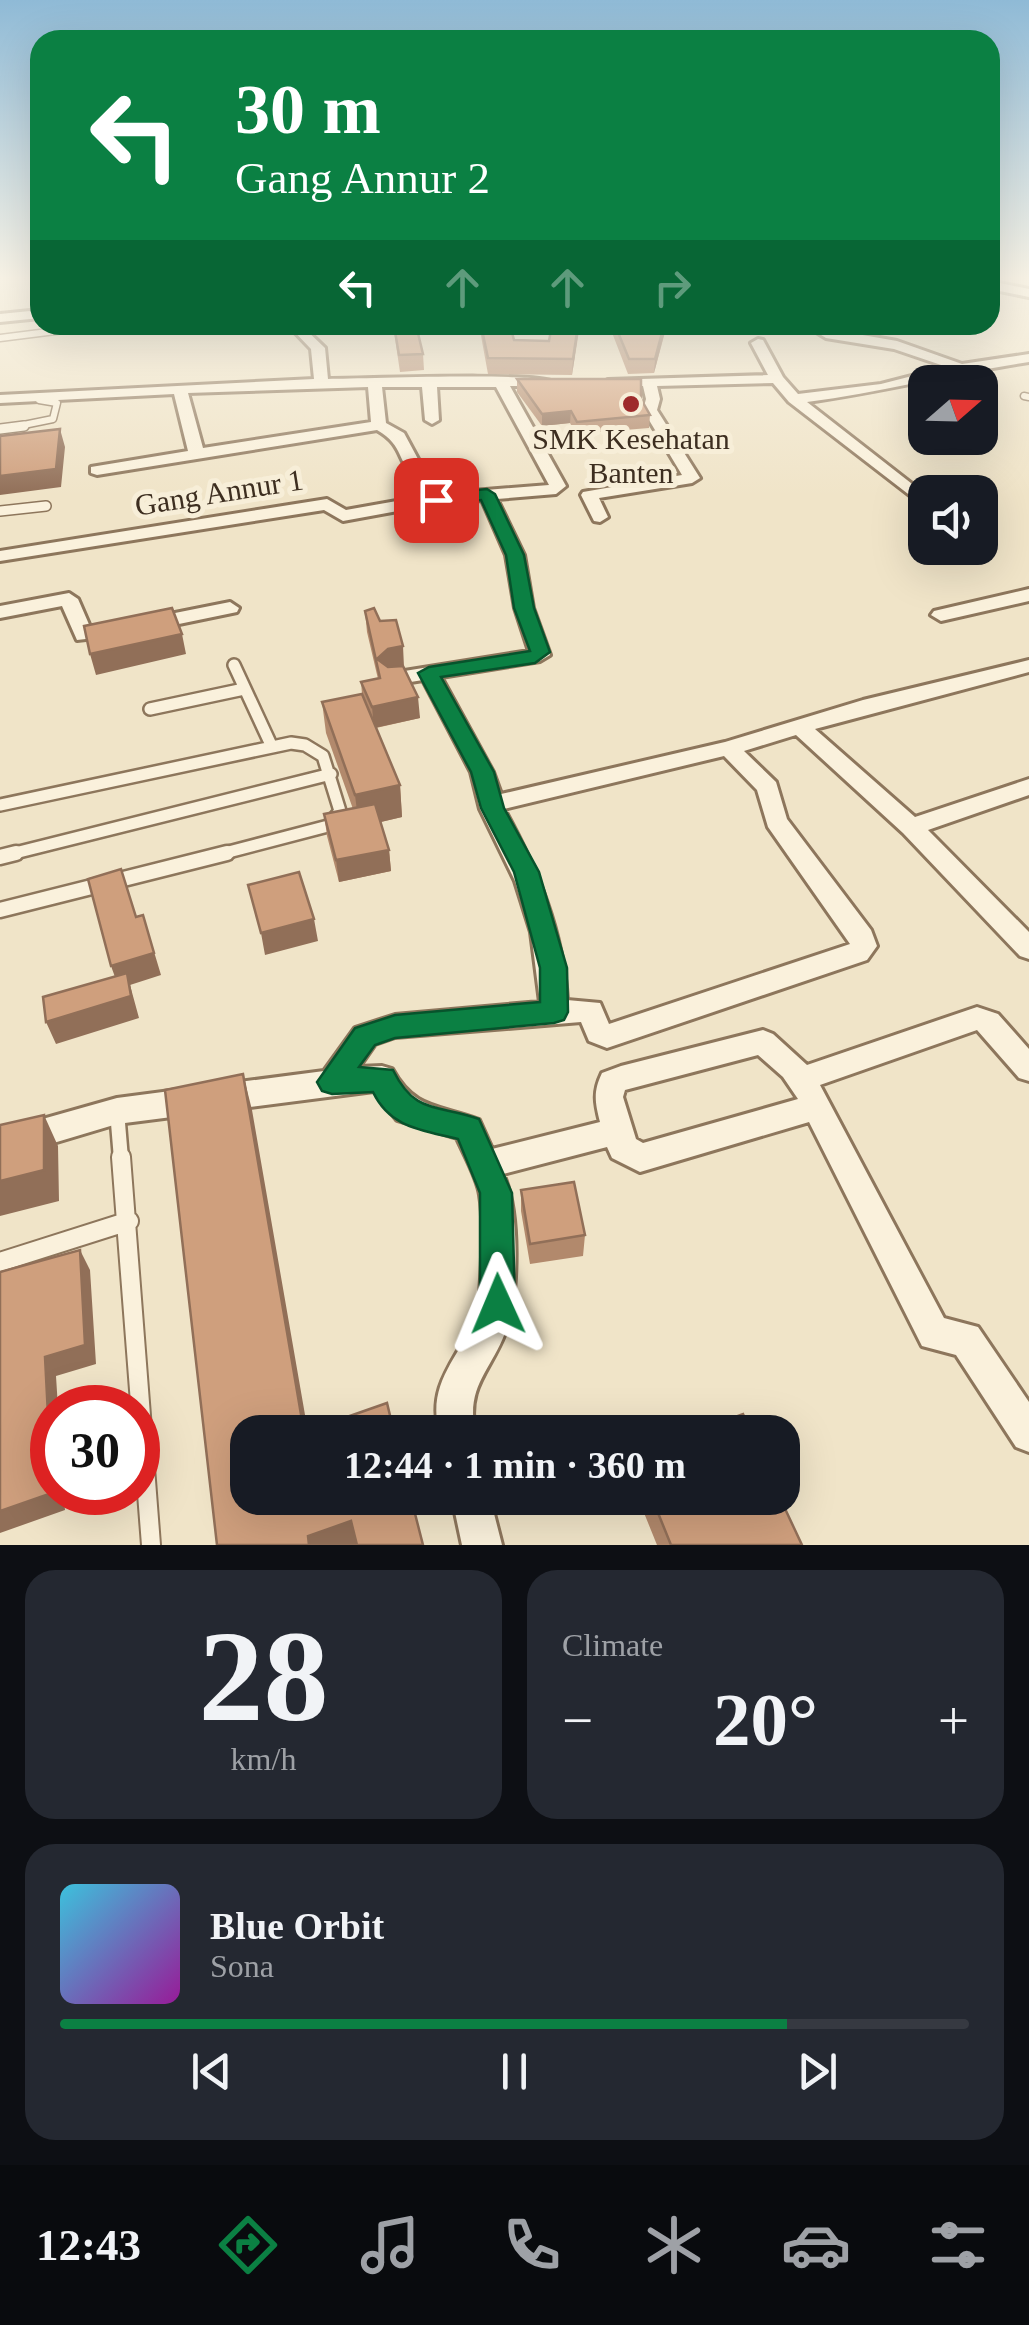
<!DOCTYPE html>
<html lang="en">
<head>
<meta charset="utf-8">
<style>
	body { margin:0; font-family:"Times New Roman",serif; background:#242831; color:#f1f3f6; height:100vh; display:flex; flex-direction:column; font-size:38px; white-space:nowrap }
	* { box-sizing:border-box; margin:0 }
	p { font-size:32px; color:#9ea1a6 }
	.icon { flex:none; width:55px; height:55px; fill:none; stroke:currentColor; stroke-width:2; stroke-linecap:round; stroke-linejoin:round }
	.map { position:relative; height:1545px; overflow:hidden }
	.drawer { display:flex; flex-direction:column; gap:25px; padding:25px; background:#0d0f14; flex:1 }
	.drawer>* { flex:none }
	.banner { position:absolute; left:30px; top:30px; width:970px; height:305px; border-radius:30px; box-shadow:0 10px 40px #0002; background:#0b8043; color:#fff; overflow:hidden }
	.needle { width:65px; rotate:70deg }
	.fabs { position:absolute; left:908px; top:365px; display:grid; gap:20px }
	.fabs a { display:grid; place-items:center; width:90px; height:90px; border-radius:20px; background:#171b24; box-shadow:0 10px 40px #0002; font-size:50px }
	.speed { position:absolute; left:30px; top:1385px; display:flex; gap:20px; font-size:50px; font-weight:700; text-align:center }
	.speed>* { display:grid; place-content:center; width:130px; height:130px; border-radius:50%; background:#171b24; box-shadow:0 10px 40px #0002; line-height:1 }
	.speed .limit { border:15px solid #d22; background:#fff; color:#111 }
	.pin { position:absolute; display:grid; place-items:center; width:85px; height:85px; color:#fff; margin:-42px; border-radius:20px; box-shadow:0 5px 15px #0006 }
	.me { position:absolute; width:110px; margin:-55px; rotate:359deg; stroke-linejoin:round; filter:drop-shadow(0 0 8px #0008) }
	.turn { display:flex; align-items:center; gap:35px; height:210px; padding:0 40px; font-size:45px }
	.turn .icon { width:130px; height:130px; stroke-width:2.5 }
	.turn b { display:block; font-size:70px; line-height:85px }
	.lanes { display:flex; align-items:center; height:95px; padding:0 40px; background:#0003; justify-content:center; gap:50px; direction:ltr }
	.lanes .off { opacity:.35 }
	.big { font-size:75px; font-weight:600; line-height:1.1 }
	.drawer .card { flex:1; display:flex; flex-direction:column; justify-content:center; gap:15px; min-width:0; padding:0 35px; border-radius:30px; background:#242831 }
	.drawer .dial { align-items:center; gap:0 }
	.dial b { font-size:130px; line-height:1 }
	.song { display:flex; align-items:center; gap:30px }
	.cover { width:120px; height:120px; border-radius:15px; background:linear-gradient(135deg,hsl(190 70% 55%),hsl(300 70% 35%)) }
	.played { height:10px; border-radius:5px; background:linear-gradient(90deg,#0b8043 80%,#363941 80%) }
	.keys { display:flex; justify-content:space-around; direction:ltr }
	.heat { display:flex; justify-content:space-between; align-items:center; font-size:55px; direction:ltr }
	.drawer .tiles { flex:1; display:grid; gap:25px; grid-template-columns:1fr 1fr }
	.card:last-child { grid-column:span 2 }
	.trip { position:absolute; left:230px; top:1415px; width:570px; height:100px; border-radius:30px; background:#171b24; box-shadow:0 10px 40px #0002; font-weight:600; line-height:100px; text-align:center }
	.menu { display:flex; height:160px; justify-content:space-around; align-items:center; background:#090b0e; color:#9ea1a6 }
	.menu .icon { width:70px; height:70px }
	.menu .current { color:#0b8043 }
	.menu b { font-size:45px; color:#f1f3f6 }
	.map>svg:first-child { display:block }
</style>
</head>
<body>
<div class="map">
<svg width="1029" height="1545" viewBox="0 0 1029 1545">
	<rect width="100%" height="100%" fill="#f0e4c8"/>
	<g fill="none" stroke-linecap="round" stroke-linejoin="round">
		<defs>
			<path id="service-far4" d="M0 338 103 325
				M1024 396 1029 397
				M4 429 53 419 57 403 39 400"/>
			<path id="service-far3" d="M0 429 24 426
				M0 511 46 506"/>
			<path id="service-far2" d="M234 665 272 747
				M150 709 244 689
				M0 805 291 743 305 745 323 756 340 811 328 826 217 855
				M7 855 331 774"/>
			<path id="service-far1" d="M0 857 16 853
				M0 910 227 853
				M117 1111 121 1159"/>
			<path id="service" d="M121 1157 151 1545
				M0 1262 129 1221"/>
			<path id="minor" d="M990 281 1029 289V297L990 289Z
				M40 310V318L0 322V314Z
				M288 325H301L325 348 328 379C360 379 537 372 553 382L546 386H510L566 486 556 494 497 499 524 555 533 608 550 655 540 661 441 677 493 772 501 794 725 742 863 700 1029 660V672L815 729 915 817 1029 779V795L928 830 1029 932V959L1020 956 903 833 796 735 744 751 776 782 787 819 871 930 877 946 867 960 607 1048 589 1041 581 1022 395 1037 375 1044 359 1067 382 1066 392 1069C414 1110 439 1105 479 1120L492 1149 600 1122C595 1102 593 1092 602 1073L621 1066 763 1030 773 1034 807 1065 977 1007 998 1014 1029 1049V1081L1019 1078 977 1030 820 1085 944 1318 978 1327 1029 1402V1452L1016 1447 956 1355 922 1346 809 1122 640 1172 612 1158 607 1147 503 1174C520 1211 519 1294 505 1333 490 1372 466 1386 475 1432H439C427 1382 458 1360 475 1318 483 1298 484 1217 480 1195 478 1179 464 1154 457 1138L397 1120 374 1091 117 1124 0 1159V1131L117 1098 324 1071 355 1028 395 1015 540 1002 531 932 515 881 480 809 471 772 423 680 392 685 382 679 392 673 529 651 515 608 506 555 482 500 436 504 343 521 324 510 0 561V551L327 499 346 510 436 494 549 485 496 387H437L439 420 432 424 425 420 422 387H382L386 423 404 433 425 472 417 477C397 466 405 445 377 430L97 475 91 473V467L188 451 174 394 0 403V395L314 379 311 349ZM368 387 371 422 203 448 188 393ZM724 756 757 790 768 827 850 944 609 1024 600 1003 567 1000C563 931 537 869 504 809ZM758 1055 783 1077 798 1099 643 1143 636 1139 623 1097 625 1090Z
				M805 325 897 341 962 364 1029 354V362C954 373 882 392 807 402L925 494V507L789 402 773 383 657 386 660 399 657 410 700 478 692 483 599 498 608 517 600 522 594 521 581 495 583 492 682 475 643 410 646 399 643 386H608V380L768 375 751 343 758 339 763 340 783 377 798 394 881 384 947 367 894 349 826 338Z
				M1029 589V601L941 621 931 615 934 611Z
				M69 593 78 599 91 629 121 627 124 631 121 635 77 640 62 606 0 618V606Z
				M230 602 239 608 237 612 145 631 135 625 145 619Z
				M452 1498H490L502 1545H462Z"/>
		</defs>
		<use href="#service-far4" stroke="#8d765c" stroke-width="9"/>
		<use href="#service-far3" stroke="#8d765c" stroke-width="12"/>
		<use href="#service-far2" stroke="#8d765c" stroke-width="16"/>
		<use href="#service-far1" stroke="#8d765c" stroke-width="19"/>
		<use href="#service" stroke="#8d765c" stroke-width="22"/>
		<use href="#minor" stroke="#8d765c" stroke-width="6"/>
		<use href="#service-far4" stroke="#faf1dc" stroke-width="6"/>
		<use href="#service-far3" stroke="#faf1dc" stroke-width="9"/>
		<use href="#service-far2" stroke="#faf1dc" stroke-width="11"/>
		<use href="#service-far1" stroke="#faf1dc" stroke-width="14"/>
		<use href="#service" stroke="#faf1dc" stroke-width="18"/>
		<use href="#minor" fill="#faf1dc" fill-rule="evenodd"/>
	</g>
	<path fill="#b2896c" d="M393 325H416L423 354 424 370 400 372Z
		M479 325H510L514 340 549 341 580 325 572 375 488 374Z
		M611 325H667L654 373 628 374 611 330Z
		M517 379 641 399 650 415 649 428 576 434 570 423 542 426 517 392Z
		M365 611 404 667 420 718 376 728 400 785 402 817 381 822 389 850 391 871 339 882 327 836 324 814 353 809 326 733 322 702 362 694 361 682 378 679 367 632Z
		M521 1190 585 1235 583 1256 530 1264 521 1211Z
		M638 1498H780L802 1545H657Z"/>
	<path fill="#916f58" d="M578 325H580L579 328 572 375 573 359Z
		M664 325H667L666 327 654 373 655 359Z
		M571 411 570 423 542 426V414Z
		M60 429 65 447 61 487 0 495V476Z
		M182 634 186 654 96 675 90 654Z
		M403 646 404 667 390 670 377 659 388 649Z
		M418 697 420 718 374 728 372 707Z
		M400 785 402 817 359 827 355 795Z
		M389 850 391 871 339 882 336 860Z
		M143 915 161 975 130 985 139 1018 56 1044 46 1022 119 988 111 966Z
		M314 919 318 941 265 955 261 933Z
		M243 1074 252 1110 308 1432H304Z
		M44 1115 58 1146 59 1201 0 1216V1181Z
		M80 1250 90 1270 96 1364 56 1376 58 1408H52V1492H63L65 1510 0 1533V1511L45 1357Z
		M351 1521 358 1545H309L308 1536Z"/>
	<path fill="#cf9f7d" stroke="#916f58" stroke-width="2.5" d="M394 325H416L423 354 399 355Z
		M481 325H510L514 340 549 341 552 325H578L573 359 488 358Z
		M615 325H664L655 359H629Z
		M517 379H641V399L650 415 577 422 571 411 542 414Z
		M60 429 56 469 0 476V436Z
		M172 608 182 634 90 654 84 626Z
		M374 608 380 621 396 620 403 646 388 649 377 659 388 667 403 666 418 697 372 707 361 682 380 678 365 611Z
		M362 694 400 785 355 795 322 702Z
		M375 804 389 850 336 860 324 814Z
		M121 869 136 917 143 915 154 953 111 966 88 879Z
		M299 872 314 919 261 933 248 885Z
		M127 973 131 996 46 1022 43 997Z
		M243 1074 304 1432 387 1403 394 1432H248V1498H411L423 1545H357L351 1521 308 1536 309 1545H217L165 1090Z
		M44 1115V1170L0 1181V1125Z
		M574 1182 585 1235 530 1244 521 1190Z
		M80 1250 85 1345 45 1357 52 1493 0 1511V1272Z
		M743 1414 751 1432H673L692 1425 694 1432Z
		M652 1498H780L802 1545H671Z"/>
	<linearGradient id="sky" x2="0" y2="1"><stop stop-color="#8fbad6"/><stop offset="0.56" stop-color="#f8f3e6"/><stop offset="1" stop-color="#f8f3e6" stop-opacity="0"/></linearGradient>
	<rect width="1029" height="496" fill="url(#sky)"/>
	<path fill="#0b8043" stroke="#07532c" stroke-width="2.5" d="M487 489 495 494 524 555 534 608 550 652 535 663 441 677 494 772 504 808 539 872 567 968 568 1012 564 1020 554 1023 395 1038 375 1045 359 1067 393 1070C415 1115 437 1104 479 1119L512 1193 515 1304 510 1316 498 1321 485 1316 480 1304V1193L458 1139C422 1130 390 1128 373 1092L332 1094 322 1091 317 1082 355 1028 395 1015 540 1002V968L514 872 481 808 471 772 418 673 429 667 530 651 514 608 506 555 481 500 436 505 428 500 436 494Z"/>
	<circle fill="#9e2a2b" stroke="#f7eed8" stroke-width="4" cx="631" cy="404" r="10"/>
	<g text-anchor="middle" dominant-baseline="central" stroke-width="10" stroke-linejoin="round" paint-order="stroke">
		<g font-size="30" fill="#3d2e20" stroke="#f7eed8">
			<text x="631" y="438">SMK Kesehatan<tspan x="631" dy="34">Banten</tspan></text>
		</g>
		<g font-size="30" fill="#3d2e20" stroke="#f7eed8">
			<text transform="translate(219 492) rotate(-9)">Gang Annur 1</text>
		</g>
	</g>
</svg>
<div class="fabs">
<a><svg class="needle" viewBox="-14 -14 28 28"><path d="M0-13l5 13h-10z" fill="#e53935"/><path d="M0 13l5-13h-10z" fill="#9ea1a6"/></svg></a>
<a><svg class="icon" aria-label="sound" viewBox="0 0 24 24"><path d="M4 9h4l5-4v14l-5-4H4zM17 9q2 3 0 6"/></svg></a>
</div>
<div class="speed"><div class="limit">30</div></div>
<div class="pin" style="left:436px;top:500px;background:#d93025"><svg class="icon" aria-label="arrive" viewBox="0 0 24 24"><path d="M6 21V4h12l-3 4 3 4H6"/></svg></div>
<svg class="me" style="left:498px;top:1304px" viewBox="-20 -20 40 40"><path d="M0-17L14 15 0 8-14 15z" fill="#0b8043" stroke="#fff" stroke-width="4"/></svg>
<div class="trip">12:44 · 1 min · 360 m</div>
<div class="banner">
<div class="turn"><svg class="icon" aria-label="left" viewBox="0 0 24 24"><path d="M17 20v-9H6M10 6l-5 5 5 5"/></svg><div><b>30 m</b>Gang Annur 2</div></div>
<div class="lanes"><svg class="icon" aria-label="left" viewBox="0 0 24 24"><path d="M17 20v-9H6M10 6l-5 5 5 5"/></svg><svg class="icon off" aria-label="ahead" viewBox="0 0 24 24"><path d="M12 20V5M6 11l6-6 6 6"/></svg><svg class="icon off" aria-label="ahead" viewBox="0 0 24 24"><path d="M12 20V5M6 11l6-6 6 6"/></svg><svg class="icon off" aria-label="right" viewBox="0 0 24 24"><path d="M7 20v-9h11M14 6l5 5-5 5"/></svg></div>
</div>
</div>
<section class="drawer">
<div class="tiles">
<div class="card dial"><b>28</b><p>km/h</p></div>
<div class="card"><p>Climate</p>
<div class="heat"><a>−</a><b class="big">20°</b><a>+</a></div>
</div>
<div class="card">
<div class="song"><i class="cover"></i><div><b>Blue Orbit</b><p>Sona</p></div></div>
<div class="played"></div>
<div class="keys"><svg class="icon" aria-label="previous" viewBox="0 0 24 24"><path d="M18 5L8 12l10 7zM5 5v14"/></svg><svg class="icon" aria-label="pause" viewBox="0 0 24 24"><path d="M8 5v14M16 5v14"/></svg><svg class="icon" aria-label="next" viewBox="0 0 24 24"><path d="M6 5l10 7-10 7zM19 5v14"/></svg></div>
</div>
</div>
</section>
<nav class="menu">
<b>12:43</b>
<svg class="icon current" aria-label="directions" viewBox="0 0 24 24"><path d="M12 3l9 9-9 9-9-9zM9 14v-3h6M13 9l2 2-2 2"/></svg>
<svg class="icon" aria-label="music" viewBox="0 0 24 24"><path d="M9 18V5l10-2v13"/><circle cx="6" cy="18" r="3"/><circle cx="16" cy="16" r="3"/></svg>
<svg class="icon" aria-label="phone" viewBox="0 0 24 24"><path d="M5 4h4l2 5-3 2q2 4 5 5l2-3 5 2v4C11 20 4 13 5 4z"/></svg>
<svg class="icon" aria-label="climate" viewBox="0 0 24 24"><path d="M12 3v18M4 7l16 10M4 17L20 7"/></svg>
<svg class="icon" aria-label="car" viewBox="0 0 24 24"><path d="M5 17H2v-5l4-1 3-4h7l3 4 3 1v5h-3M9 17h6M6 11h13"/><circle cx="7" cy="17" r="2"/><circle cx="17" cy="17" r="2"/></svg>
<svg class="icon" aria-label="filters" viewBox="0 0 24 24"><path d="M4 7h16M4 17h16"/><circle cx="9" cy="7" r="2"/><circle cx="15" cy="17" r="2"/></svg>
</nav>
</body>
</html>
